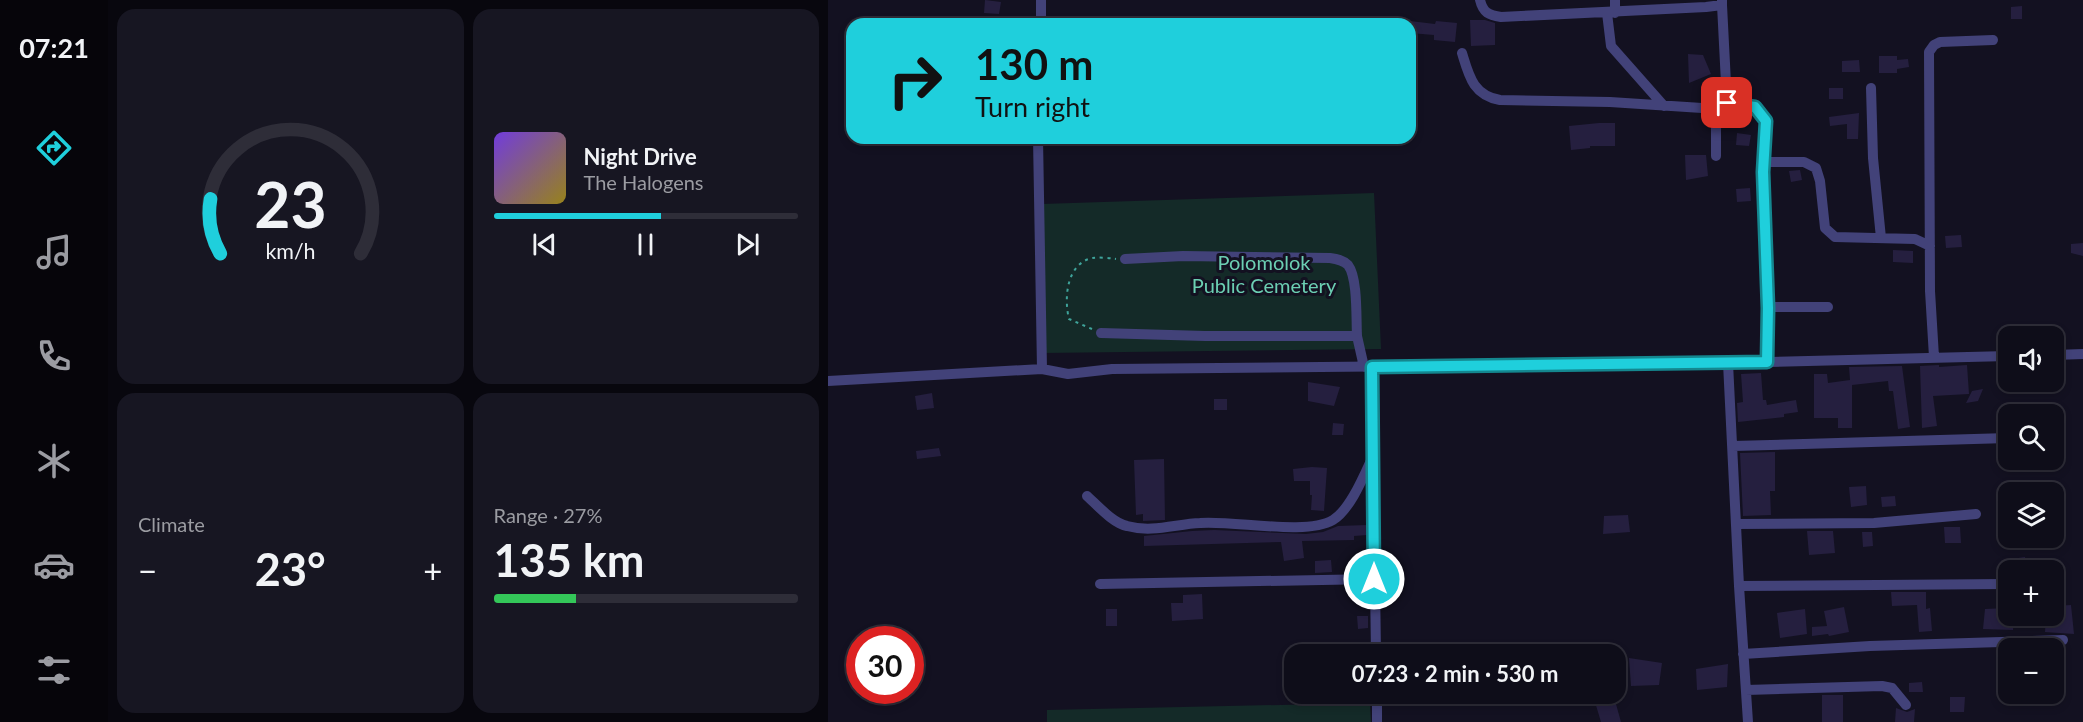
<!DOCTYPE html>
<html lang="en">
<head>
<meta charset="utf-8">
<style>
	body { margin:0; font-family:Lato,sans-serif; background:#171622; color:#f1f3f6; height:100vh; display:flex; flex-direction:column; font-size:22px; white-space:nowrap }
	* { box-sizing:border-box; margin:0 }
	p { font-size:20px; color:#9b9ca2 }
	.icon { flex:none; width:33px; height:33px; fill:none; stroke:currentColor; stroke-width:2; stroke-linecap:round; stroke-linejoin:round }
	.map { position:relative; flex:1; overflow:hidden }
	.side { display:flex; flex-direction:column; gap:9px; padding:9px; background:#08070e; width:720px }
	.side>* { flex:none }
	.hud { position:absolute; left:18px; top:18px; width:570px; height:126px; border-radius:18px; box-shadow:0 3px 9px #0003,0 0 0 2px #2e2d38; background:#1fcfdc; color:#111; overflow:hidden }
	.buttons { position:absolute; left:1170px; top:326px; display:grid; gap:12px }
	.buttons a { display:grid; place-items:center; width:66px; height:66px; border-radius:12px; background:#0e0d19; box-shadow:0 3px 9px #0003,0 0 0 2px #2e2d38; font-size:30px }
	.speed { position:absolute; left:18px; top:626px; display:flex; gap:12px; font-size:30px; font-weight:700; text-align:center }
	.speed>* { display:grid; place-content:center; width:78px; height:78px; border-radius:50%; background:#0e0d19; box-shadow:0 3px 9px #0003,0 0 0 2px #2e2d38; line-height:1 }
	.speed .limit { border:9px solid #d22; background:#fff; color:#111 }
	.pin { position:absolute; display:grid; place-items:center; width:51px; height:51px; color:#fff; margin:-26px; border-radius:12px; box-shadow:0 3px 9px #0006 }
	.me { position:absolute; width:66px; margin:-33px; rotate:0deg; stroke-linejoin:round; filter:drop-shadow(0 0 4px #0008) }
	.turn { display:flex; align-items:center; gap:21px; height:126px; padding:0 30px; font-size:27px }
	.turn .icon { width:78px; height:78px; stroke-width:2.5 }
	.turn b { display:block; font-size:42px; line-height:51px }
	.big { font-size:45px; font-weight:700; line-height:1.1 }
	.side .card { flex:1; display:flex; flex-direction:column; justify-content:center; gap:9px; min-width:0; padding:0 21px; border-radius:18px; background:#171622 }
	.side .dial { align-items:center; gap:0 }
	.dial svg { height:156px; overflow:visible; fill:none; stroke:#2e2d38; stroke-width:7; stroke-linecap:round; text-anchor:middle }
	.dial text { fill:#f1f3f6; stroke:none }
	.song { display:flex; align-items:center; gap:18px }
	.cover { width:72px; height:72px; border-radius:9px; background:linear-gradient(135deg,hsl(260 70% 55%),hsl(50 70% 35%)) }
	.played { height:6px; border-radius:3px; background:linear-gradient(90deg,#1fcfdc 55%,#2e2d38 55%) }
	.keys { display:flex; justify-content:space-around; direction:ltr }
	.heat { display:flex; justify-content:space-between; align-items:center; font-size:33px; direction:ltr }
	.charge { height:9px; border-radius:4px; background:linear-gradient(90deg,#34c759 27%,#2e2d38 0) }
	.side .tiles { flex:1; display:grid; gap:9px; grid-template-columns:repeat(2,1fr) }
	.trip { position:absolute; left:456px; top:644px; width:342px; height:60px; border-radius:18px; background:#0e0d19; box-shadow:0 3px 9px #0003,0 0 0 2px #2e2d38; font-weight:700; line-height:60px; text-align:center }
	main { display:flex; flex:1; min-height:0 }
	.tabs { display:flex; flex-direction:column; width:108px; justify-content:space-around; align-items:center; background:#06050a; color:#9b9ca2 }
	.tabs .icon { width:42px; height:42px }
	.tabs .active { color:#1fcfdc }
	.tabs b { font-size:27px; color:#f1f3f6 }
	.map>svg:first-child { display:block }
</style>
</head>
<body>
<main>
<nav class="tabs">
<b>07:21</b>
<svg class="icon active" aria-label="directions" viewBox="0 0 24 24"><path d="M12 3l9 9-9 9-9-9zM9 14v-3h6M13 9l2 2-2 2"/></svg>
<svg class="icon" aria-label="music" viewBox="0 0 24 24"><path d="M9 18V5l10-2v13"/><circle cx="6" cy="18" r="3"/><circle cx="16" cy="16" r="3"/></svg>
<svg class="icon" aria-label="phone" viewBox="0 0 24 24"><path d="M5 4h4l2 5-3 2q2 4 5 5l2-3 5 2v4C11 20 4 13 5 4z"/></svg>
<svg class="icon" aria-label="climate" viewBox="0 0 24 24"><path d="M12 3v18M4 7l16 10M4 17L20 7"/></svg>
<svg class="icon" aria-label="car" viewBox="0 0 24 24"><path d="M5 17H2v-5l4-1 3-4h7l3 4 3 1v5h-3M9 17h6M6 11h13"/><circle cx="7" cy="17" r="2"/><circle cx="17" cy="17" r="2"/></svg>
<svg class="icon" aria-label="filters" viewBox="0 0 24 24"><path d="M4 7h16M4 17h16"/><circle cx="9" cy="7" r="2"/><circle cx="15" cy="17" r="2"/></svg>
</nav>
<section class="side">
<div class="tiles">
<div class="card dial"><svg viewBox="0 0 100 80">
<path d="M14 69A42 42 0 1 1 86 69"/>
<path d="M14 69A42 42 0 0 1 9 41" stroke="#1fcfdc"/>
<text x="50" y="56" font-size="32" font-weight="700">23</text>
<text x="50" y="72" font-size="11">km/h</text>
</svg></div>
<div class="card">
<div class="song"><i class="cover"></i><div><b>Night Drive</b><p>The Halogens</p></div></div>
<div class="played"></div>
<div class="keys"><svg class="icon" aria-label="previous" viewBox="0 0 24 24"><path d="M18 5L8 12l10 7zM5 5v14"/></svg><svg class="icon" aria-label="pause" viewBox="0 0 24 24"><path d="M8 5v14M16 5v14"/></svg><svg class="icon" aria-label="next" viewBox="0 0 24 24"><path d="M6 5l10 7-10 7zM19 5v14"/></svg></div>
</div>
<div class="card"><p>Climate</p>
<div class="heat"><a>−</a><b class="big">23°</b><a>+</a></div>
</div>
<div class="card"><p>Range · 27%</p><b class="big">135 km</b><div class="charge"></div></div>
</div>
</section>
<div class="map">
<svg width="1255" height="722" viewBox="0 0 1255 722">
	<rect width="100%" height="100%" fill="#131121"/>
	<path fill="#142a28" d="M546 193 553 349 214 353V204Z
		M542 703 543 722H219V710Z"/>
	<path fill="#251f3f" d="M157 0 173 2 171 14 156 13Z
		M1194 6V19H1183V7Z
		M642 20H657L667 23V45L643 46Z
		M582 21 607 24 608 21 629 23 627 42 606 40V35L582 33Z
		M860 54 875 55 883 74 861 83Z
		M1051 56H1069V60L1080 59 1081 67 1069 69V73H1051Z
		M1031 60 1032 72H1014V61Z
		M1001 88H1015V99H1001Z
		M1031 113 1030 139H1019V124L1002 126 1001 117Z
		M771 123H787V146H762V148L743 150 741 126Z
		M909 133 923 135 921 146 908 145Z
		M857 155H878L880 176 858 180Z
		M972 170 974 180 963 182 961 171Z
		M922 188 923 201 909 202 908 189Z
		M1133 235 1134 247 1118 248 1117 236Z
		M1255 243V256L1243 253V244Z
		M1065 250 1085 251V263L1065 262Z
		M1111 365V367L1139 365 1141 394 1105 396 1109 426 1094 428 1092 366Z
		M1074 366 1082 427 1070 429 1065 391H1061L1060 381 1024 385V428H1010V418H986V374H999L1000 383 1022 380 1021 367Z
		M933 373 935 400H938L939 405 968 400 970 412 956 414V417L910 422 909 403 915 402 913 374Z
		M480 382 512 387 506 406 480 401Z
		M1155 389 1150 401 1138 403 1144 391Z
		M104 393 106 408 89 410 87 396Z
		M386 399H399V410H386Z
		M505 423 516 424 515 435H504Z
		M111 448 113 456 89 459 88 451Z
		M947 452V491H942L943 515 915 516 912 453Z
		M336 459 337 520 315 521V514L308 515 306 460Z
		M484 467 499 468 496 511 483 510 484 495H482V481H466L465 469Z
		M1038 486 1039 505 1023 507 1021 487Z
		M1067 496 1068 506 1054 507 1053 497Z
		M800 515 802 532 775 534 776 516Z
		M539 525V535L526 536V540L474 541 476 558 456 561 453 542 316 546V536L364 531 386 530 478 534 495 532 510 526Z
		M1116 527H1132L1133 543H1117Z
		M979 531H1005L1007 553 981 555Z
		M1034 532H1044L1045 546 1035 547Z
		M1197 557 1199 570H1178L1177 560Z
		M503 560 504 572 487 573V561Z
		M1063 592H1098V609L1102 608 1104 631 1091 632 1089 605 1064 606Z
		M374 594 375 619 344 621 343 603H355V595Z
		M1243 605 1246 634 1217 632 1218 615H1226V606Z
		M1016 607 1021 632 1001 636 1000 634 984 636V627L999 626 996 611Z
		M1180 608V615H1186L1185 630 1155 629 1157 609Z
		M278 609H289V626H278Z
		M977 609 979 634 952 638 949 613Z
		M529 616H540V628L530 629Z
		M801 658 834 663 831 685 803 686Z
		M900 664 899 687 869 690 868 669Z
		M1094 682 1095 692H1081V683Z
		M994 695H1015V722H994Z
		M786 697 793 722H773L767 702Z
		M1122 697H1137L1136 712H1122Z
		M1068 708 1079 712 1087 709 1086 722H1067Z"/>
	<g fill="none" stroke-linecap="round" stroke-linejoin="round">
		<path stroke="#3fa49b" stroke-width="2" stroke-dasharray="3 4.5" stroke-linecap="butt" d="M264 329 241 319C236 299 238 264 264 258 271 257 281 258 288 259"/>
		<path stroke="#424279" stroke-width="10" d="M652 0C655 13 661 15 673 17L878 7 894 5V0
			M787 0V13
			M779 13 783 46 836 106
			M213 24V0
			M634 53C641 76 645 95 672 100L782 102 874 108 899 103 894 5
			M1043 88 1045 158 1053 238
			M899 103 927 107 938 121 935 172 940 307 939 362
			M210 138 214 369
			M888 156V105
			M936 162H976L988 168 992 181 997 228 1007 237 1087 239 1102 246
			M940 307H1000
			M273 333 377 336H529C528 318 530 278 520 265 515 260 509 259 502 258L355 256 297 259
			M529 336 536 367
			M1226 355 1255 354
			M1106 357 1102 291 1101 52 1106 45 1112 42 1165 40
			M900 363 911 586 920 722
			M544 367 548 654
			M0 381 214 369 240 374 284 369 900 363 1180 356
			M905 446 1180 438
			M259 496C270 506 285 523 299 526 324 533 348 524 372 523 406 520 478 536 505 520 523 509 537 473 546 454
			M908 524 1046 523 1148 514
			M272 584 546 579
			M911 586 1180 584
			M915 654 1042 646 1235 640
			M918 690 1054 686 1064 688 1078 705
			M549 693V722"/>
	</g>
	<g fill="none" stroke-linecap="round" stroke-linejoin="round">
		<defs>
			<path id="route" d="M546 579 544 367 939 362 940 308 935 172 938 121 927 107 899 103"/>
		</defs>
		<use href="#route" stroke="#14878f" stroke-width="15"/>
		<use href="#route" stroke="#1fcfdc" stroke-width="10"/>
	</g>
	<g text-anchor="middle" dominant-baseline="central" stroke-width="6" stroke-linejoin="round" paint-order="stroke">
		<g font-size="20" fill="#6ccfb3" stroke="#131121">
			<text x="436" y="262">Polomolok<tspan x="436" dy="23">Public Cemetery</tspan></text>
		</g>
	</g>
</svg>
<div class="buttons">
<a><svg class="icon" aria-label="sound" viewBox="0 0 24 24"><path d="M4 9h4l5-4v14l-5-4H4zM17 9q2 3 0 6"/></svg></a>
<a><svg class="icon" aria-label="search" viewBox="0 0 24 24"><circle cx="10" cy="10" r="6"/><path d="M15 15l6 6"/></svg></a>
<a><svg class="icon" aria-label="layers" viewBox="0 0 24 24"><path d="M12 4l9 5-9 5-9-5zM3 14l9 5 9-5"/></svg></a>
<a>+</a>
<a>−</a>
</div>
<div class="speed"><div class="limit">30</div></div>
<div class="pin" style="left:899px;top:103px;background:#d93025"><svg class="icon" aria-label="arrive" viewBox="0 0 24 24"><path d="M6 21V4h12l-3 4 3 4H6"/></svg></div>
<svg class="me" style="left:546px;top:579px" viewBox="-20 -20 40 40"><circle r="17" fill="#1fcfdc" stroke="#fff" stroke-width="3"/><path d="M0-11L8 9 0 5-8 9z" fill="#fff"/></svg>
<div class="trip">07:23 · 2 min · 530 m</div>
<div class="hud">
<div class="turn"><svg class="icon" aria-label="right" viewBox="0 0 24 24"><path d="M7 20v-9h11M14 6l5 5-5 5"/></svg><div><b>130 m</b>Turn right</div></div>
</div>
</div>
</main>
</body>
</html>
